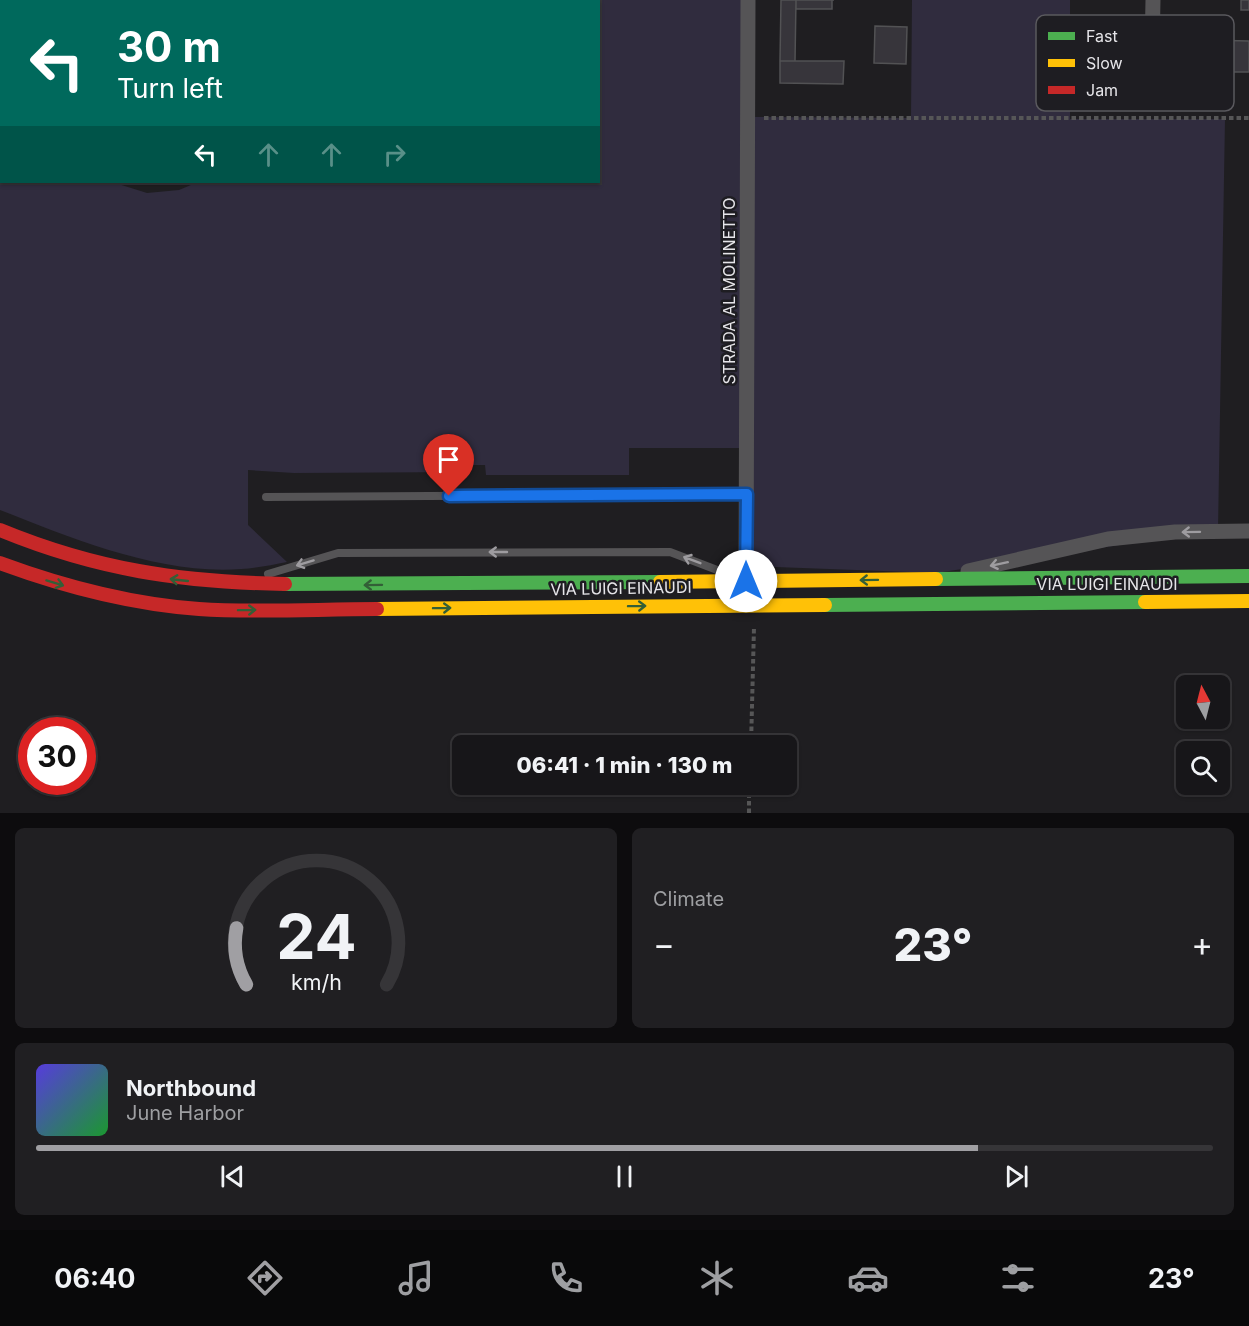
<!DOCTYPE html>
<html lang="en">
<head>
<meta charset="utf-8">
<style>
	body { margin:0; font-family:Inter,sans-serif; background:#201f22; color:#f1f3f6; height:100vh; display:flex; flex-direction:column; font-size:22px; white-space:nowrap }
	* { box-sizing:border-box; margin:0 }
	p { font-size:20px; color:#9e9fa2 }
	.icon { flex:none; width:33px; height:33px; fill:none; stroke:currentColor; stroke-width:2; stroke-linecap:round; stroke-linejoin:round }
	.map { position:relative; height:813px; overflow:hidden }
	.panel { display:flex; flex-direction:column; gap:15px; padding:15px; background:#0d0c0e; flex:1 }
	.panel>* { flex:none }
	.banner { position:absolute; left:0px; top:0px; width:600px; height:183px; box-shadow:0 2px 4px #0004,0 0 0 2px #363538; background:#00695c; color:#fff; overflow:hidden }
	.needle { width:39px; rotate:353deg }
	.buttons { position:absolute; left:1176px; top:675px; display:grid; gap:12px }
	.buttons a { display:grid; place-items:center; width:54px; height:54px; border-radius:9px; background:#171619; box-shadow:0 2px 4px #0004,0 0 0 2px #363538; font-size:30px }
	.speed { position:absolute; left:18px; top:717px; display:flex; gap:12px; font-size:30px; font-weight:700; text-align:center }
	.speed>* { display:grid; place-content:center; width:78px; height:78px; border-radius:50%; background:#171619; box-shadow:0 2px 4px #0004,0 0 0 2px #363538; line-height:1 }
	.speed .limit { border:9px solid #d22; background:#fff; color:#111 }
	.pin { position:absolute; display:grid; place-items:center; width:51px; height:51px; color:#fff; margin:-62px -26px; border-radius:50% 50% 50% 0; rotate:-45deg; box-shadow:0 0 6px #0007 }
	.pin .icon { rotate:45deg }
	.me { position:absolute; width:66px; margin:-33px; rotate:0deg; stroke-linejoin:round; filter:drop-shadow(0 0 4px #0008) }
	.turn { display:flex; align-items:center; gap:21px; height:126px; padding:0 18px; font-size:27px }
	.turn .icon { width:78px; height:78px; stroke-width:2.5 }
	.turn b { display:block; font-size:42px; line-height:51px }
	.lanes { display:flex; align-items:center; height:57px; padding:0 18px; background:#0003; justify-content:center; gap:30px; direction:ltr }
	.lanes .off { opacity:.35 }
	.big { font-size:45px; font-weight:800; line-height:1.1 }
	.panel .card { flex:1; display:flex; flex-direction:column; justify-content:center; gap:9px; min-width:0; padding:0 21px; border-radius:9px; background:#201f22 }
	.panel .dial { align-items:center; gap:0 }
	.dial svg { height:156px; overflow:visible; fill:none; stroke:#363538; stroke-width:7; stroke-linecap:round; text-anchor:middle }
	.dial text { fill:#f1f3f6; stroke:none }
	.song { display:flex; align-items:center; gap:18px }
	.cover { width:72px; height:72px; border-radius:9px; background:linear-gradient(135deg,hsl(250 70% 55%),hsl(130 70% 35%)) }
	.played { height:6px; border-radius:3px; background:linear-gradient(90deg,#a09fa3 80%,#363538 80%) }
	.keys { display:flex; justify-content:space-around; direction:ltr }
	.heat { display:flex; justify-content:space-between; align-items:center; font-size:33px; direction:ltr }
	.panel .tiles { flex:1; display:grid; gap:15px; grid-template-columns:1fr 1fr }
	.card:last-child { grid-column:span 2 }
	.trip { position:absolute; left:452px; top:735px; width:345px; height:60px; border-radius:9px; background:#171619; box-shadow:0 2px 4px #0004,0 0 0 2px #363538; font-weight:800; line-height:60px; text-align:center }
	.dock { display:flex; height:96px; justify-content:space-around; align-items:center; background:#09090a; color:#9e9fa2 }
	.dock .icon { width:42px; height:42px }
	.dock .on { color:#a09fa3 }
	.dock b { font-size:27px; color:#f1f3f6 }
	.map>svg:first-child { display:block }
</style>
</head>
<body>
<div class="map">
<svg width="1249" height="813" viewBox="0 0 1249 813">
	<rect width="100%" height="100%" fill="#1f1e21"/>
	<path fill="#302c3e" d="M169 0H745V117L911 118 912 0H1070V119H1225L1218 530 936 573 746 566 745 448H629V475H486L485 465H467V472L294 473 248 470V525L287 562C272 565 256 568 241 569 160 575 74 539 0 510V147L2 182H112L147 193 179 190 198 182H598V2Z"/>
	<path fill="#37353b" stroke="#525254" stroke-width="1.5" d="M781 0H796L795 61H780Z
		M796 0H834H832V9H796Z
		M1241 0H1249V10H1241Z
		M0 3H2L1 37H0Z
		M875 26 907 27 906 64 874 63Z
		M1206 40 1249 41V72H1207Z
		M780 61H844L843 84 780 83Z
		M0 88H2V122H0Z"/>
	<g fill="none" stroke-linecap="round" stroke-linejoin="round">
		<path stroke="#565657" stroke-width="4" stroke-dasharray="4.5 3" stroke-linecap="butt" d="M764 118H1249
			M751 746 754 627
			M749 813V784"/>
		<path stroke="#555456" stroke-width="8" d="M266 497 747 494
			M268 574 338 553 670 552 725 573"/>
		<path stroke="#555456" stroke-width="15" d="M89 0 90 2
			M1152 51 1153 0
			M0 61H2
			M968 571 1108 539 1175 532 1249 531
			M746 581 748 0"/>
		<path stroke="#4caf50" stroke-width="14" d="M936 579 1249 576
			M285 584 660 582
			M825 605 1145 602"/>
		<path stroke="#ffc107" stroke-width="14" d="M660 582 936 579
			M1145 602 1249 601
			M377 609 825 605"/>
		<path stroke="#c62828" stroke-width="14" d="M0 530C97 570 181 582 285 584
			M0 563C65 587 131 604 199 609 258 613 318 609 377 609"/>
	</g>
	<defs><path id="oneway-shaft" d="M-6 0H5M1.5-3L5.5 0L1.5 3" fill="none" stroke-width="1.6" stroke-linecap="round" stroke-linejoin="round" transform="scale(1.5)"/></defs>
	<g stroke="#9e9ca0">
		<use href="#oneway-shaft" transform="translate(1191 532) rotate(179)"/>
		<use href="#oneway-shaft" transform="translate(498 552) rotate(180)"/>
		<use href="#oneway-shaft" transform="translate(692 560) rotate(-159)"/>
		<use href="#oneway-shaft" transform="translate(305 563) rotate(163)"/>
		<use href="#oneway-shaft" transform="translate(999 564) rotate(168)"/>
	</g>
	<g stroke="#335f37">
		<use href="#oneway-shaft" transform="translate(179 580) rotate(-174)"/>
		<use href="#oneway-shaft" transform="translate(869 580) rotate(179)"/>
		<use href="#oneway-shaft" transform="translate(55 583) rotate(17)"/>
		<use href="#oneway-shaft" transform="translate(373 585) rotate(179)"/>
		<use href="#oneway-shaft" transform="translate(637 606) rotate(-1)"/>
		<use href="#oneway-shaft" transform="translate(442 608) rotate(-1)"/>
		<use href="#oneway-shaft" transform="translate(247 610) rotate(-1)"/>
	</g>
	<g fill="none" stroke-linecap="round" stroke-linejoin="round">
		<defs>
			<path id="route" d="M449 496 747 494 746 581"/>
		</defs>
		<use href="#route" stroke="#114b97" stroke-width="15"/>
		<use href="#route" stroke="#1a73e8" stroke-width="10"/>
	</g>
	<g text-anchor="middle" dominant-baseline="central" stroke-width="5" stroke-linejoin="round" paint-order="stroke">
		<g font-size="16" fill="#e6e5e9" stroke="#1e1d22">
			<text transform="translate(729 291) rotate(-90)">STRADA AL MOLINETTO</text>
			<text x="1107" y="584">VIA LUIGI EINAUDI</text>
			<text transform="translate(621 588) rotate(-1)">VIA LUIGI EINAUDI</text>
		</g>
	</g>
	<rect x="1036" y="15" width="198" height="96" rx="9" fill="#1e1d22" stroke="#5a595e" stroke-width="1.5"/>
	<rect x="1048" y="32" width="27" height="8" fill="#4caf50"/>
	<rect x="1048" y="59" width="27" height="8" fill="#ffc107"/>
	<rect x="1048" y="86" width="27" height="8" fill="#c62828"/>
	<g font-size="16" fill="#e6e5e9">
		<text x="1086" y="42">Fast</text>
		<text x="1086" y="69">Slow</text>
		<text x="1086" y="96">Jam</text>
	</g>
</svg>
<div class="buttons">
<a><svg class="needle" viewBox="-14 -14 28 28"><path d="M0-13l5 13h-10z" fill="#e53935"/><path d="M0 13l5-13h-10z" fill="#9e9fa2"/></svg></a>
<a><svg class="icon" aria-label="search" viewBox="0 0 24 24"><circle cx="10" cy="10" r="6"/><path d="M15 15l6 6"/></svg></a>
</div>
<div class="speed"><div class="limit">30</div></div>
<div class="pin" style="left:449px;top:496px;background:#d93025"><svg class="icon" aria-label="arrive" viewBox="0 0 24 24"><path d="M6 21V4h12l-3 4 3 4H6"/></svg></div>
<svg class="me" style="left:746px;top:581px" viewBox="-20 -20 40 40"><circle r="19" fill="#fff"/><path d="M0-13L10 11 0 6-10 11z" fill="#1a73e8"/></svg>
<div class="trip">06:41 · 1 min · 130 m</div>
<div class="banner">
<div class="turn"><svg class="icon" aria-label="left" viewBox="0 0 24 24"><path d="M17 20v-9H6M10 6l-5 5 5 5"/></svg><div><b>30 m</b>Turn left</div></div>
<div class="lanes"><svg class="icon" aria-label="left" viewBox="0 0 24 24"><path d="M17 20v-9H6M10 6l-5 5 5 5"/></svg><svg class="icon off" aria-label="ahead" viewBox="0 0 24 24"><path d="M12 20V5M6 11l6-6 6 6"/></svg><svg class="icon off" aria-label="ahead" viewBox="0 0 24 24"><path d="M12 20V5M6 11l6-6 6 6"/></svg><svg class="icon off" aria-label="right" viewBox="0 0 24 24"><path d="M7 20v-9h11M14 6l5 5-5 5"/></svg></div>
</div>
</div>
<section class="panel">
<div class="tiles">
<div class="card dial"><svg viewBox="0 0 100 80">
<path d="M14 69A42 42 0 1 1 86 69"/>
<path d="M14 69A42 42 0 0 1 9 40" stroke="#a09fa3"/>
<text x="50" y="56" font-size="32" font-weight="700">24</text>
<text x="50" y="72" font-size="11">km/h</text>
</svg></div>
<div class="card"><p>Climate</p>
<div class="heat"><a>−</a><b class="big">23°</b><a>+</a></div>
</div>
<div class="card">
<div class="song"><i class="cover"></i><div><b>Northbound</b><p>June Harbor</p></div></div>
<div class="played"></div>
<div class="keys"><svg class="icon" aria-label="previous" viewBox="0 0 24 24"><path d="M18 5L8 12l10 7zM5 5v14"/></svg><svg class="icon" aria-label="pause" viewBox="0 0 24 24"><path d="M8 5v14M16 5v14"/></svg><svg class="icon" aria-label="next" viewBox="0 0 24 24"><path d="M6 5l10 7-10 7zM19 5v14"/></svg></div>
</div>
</div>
</section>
<nav class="dock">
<b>06:40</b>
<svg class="icon on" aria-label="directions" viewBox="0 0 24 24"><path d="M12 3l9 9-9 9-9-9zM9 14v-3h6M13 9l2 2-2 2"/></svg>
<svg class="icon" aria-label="music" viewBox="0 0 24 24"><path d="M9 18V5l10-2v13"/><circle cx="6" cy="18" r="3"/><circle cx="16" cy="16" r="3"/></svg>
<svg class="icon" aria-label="phone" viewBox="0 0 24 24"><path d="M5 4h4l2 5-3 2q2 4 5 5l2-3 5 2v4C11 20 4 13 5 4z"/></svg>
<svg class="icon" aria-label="climate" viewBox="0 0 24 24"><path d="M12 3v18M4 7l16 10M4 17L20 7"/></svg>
<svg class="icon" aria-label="car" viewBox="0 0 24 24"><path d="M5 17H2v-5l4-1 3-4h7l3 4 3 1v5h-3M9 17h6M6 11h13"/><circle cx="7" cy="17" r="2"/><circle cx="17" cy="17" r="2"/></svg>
<svg class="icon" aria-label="filters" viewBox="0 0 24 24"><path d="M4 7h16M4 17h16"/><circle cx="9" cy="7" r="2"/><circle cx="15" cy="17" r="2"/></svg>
<b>23°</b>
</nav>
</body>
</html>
